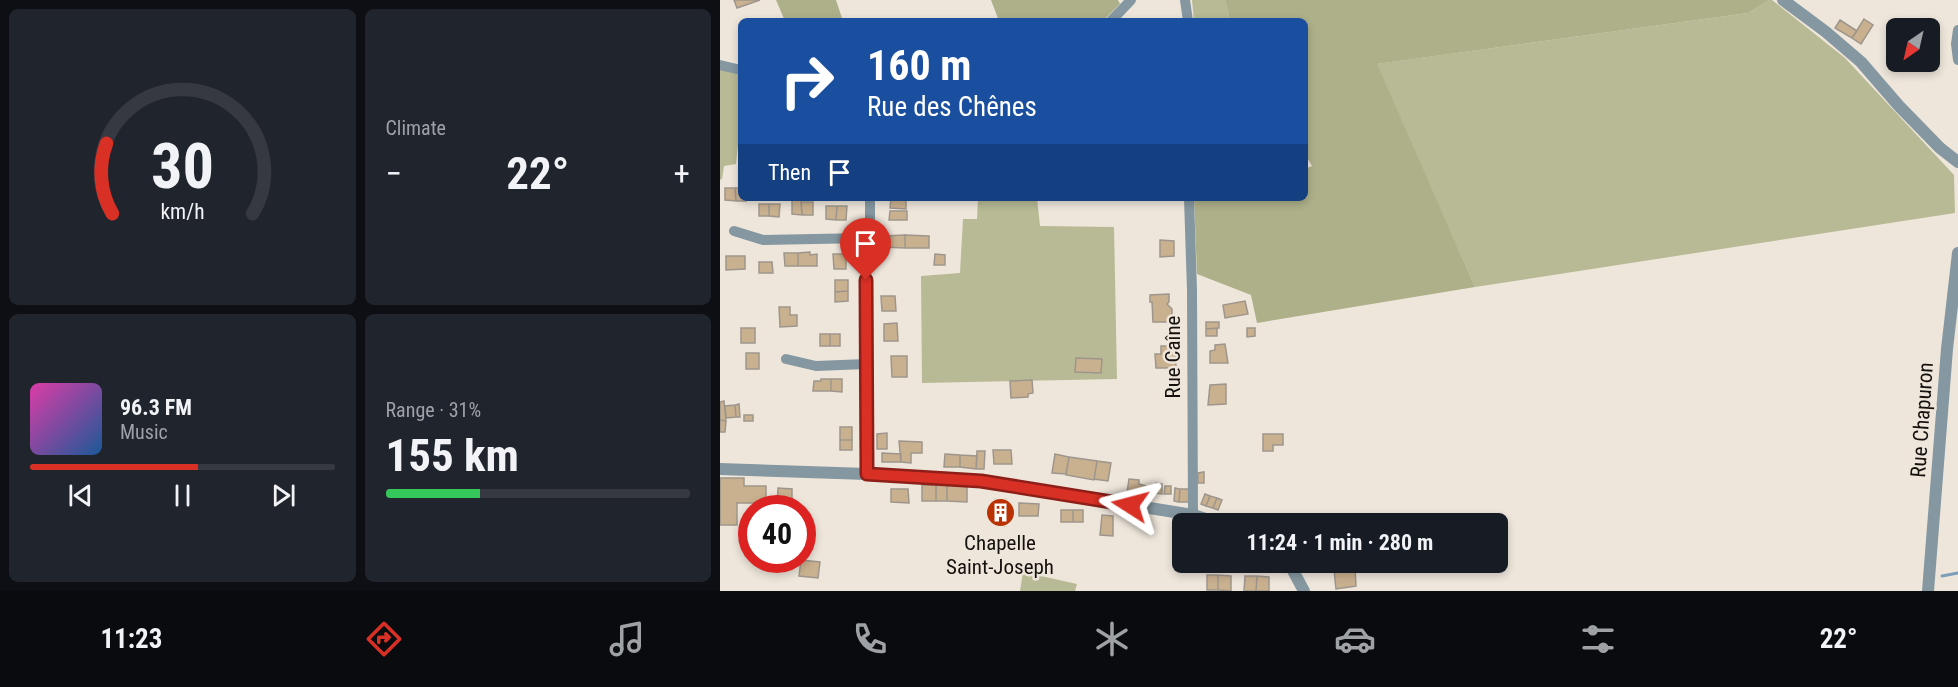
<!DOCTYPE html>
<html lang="en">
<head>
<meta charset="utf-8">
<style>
	body { margin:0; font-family:"Roboto Condensed",sans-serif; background:#20242c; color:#f1f3f6; height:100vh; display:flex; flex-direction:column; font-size:22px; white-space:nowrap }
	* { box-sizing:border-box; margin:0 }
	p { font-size:20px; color:#9ea1a6 }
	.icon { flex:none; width:33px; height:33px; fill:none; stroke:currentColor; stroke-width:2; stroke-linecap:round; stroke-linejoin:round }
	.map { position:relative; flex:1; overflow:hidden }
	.drawer { display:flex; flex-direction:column; gap:9px; padding:9px; background:#0d0f14; width:720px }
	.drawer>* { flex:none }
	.top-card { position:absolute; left:18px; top:18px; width:570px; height:183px; border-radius:9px; box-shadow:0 3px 9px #0003; background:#1a4fa0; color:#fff; overflow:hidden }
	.needle { width:39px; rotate:214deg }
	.controls { position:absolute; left:1166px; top:18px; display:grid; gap:12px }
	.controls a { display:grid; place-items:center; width:54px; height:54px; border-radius:9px; background:#171b24; box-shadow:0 3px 9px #0003; font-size:30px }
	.speed { position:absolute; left:18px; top:495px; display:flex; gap:12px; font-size:30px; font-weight:700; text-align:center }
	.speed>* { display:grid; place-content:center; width:78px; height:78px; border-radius:50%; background:#171b24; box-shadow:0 3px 9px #0003; line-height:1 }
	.speed .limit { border:9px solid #d22; background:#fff; color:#111 }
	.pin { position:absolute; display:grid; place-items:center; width:51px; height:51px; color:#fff; margin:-62px -26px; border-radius:50% 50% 50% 0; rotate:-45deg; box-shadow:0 0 6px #0007 }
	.pin .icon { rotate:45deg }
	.me { position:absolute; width:66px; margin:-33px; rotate:279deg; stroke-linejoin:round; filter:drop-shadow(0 0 4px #0008) }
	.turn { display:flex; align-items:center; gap:21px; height:126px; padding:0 30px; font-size:27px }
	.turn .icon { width:78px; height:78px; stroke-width:2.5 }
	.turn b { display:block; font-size:42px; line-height:51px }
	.then { display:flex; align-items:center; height:57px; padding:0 30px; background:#0003; gap:12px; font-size:22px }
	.big { font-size:45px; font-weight:700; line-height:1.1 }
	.drawer .card { flex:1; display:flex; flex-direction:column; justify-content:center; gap:9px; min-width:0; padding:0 21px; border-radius:9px; background:#20242c }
	.drawer .dial { align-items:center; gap:0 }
	.dial svg { height:156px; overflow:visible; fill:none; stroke:#363941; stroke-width:7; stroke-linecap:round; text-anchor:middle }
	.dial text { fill:#f1f3f6; stroke:none }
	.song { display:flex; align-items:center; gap:18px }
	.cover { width:72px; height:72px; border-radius:9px; background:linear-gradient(135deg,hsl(320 70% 55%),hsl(210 70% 35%)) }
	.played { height:6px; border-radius:3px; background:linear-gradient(90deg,#d93025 55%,#363941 55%) }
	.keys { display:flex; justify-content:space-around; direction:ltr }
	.heat { display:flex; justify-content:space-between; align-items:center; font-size:33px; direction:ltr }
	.charge { height:9px; border-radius:4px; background:linear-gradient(90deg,#34c759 31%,#363941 0) }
	.drawer .tiles { flex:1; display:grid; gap:9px; grid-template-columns:repeat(2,1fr) }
	.trip { position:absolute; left:452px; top:513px; width:336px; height:60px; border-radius:9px; background:#171b24; box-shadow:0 3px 9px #0003; font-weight:700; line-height:60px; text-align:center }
	.menu { display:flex; height:96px; justify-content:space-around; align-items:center; background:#090b0e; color:#9ea1a6 }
	.menu .icon { width:42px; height:42px }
	.menu .active { color:#d93025 }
	.menu b { font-size:27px; color:#f1f3f6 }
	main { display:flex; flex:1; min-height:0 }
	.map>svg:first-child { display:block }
</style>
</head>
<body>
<main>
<section class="drawer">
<div class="tiles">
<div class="card dial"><svg viewBox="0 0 100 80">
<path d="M14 69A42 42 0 1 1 86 69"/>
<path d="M14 69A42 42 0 0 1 11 33" stroke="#d93025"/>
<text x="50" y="56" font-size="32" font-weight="700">30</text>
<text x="50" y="72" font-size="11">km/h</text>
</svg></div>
<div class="card"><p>Climate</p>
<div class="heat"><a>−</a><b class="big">22°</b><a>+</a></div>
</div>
<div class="card">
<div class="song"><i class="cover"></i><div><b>96.3 FM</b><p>Music</p></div></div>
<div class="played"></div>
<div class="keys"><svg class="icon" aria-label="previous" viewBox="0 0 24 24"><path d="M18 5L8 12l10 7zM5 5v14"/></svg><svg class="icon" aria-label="pause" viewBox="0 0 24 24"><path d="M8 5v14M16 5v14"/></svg><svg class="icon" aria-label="next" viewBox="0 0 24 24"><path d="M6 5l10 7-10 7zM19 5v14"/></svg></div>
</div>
<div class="card"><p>Range · 31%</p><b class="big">155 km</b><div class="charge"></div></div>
</div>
</section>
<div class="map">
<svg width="1238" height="591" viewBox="0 0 1238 591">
	<rect width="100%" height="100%" fill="#eee6db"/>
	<path fill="#b7ba94" d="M472 0H505L510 21H474Z
		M1049 0H1052L1125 58 1234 175 1235 213 755 287 656 64 1028 13Z
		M0 69 21 74V113L16 164 4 166 2 179 0 180Z
		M258 198H317L320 226 394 227 397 379 202 383 201 276 240 273 243 219H257Z
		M303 572 357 584 355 591H300Z"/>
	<path fill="#adb089" d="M56 0H116L123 21H65Z
		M271 0H398L400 4 383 21H279Z
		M505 0H1049L1028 13 657 64 755 287 537 323 531 295 477 274 474 198H585V169L592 166 585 154V21H510Z"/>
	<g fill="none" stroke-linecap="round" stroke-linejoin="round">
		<path stroke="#7d9eb9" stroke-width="3" d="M1222 576 1238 573"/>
	</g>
	<path fill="#c9b08f" stroke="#9e968c" stroke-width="1.5" d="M14 0H40L17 8Z
		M1144 19 1153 25 1141 44 1132 38Z
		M1120 20 1137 31 1132 38 1115 28Z
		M5 188H15L16 201 5 200Z
		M15 188H21V198H26V201H16Z
		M72 198H81L82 215 72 214Z
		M171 198H186V209L170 208Z
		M81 202H93V215H82Z
		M39 204H49V216H39Z
		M49 204H60L59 217 49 216Z
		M106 206H117L116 220 106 219Z
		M117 206H127L126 220H116Z
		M170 211H187V220H169Z
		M185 235 209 236V248H185Z
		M185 235V248L162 247 163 236Z
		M440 240 454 241V256L440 257Z
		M90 252V255L97 254V266H78V253Z
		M64 253H78V266H65Z
		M113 254H126V269H114Z
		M215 254 225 255V265H214Z
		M6 256H25V269L6 270Z
		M39 262H52L53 273H39Z
		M115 280H128V291L115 292Z
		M128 291V301L115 302V292Z
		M449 294V302L447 304 452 309V320L450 322H433L432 302H430V295Z
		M161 296H175L176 311H162Z
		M525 301 528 314 505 318 503 305Z
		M59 307H70V315H77V326L60 327Z
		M486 322H499V328L486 329Z
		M177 323 178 341H164V324Z
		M21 328H35V343H21Z
		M497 328V336H486V329Z
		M527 328H535V336L527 337Z
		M100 334H110V346H100Z
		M110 334H120V346H110Z
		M505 344 508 363H490V351L495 350V345Z
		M441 346H455L456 368H436L435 354H441Z
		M26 353H39V369H26Z
		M171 356H187V377H172Z
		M356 358 382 359 381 373 355 372Z
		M101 379H111V391H93L94 381H101Z
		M111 379H122V392L111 391Z
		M312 380 313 393 308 394V397L291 398 290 381Z
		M506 384V404L488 405 490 385Z
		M4 401 6 421 0 420V402Z
		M19 404 20 417H16L15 405Z
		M15 405 16 417 6 418 5 406Z
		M24 415H33V421H24Z
		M0 420 6 421 5 432H0Z
		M120 427H132V440H120Z
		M167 433V449H157V434Z
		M543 434H563V445H553V451H543Z
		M120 440H132V450H120Z
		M179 441 202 442V453H191V463L181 462Z
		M273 450H291L292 464H274Z
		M257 451H265L264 469H256Z
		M162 453 181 454V462H162Z
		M225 454 240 455V467H224Z
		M335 454 349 457 346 474 332 473Z
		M240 455 257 456 256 469 240 467Z
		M349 457 377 461 374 480 346 475Z
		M377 461 391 463 388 481 374 479Z
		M484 472V483H478V473Z
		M0 478H24V486H46V503H17V525H0Z
		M409 479 419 480V484L426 486 424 496 407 493Z
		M436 483 442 484V494L435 493Z
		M202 485H216V501H202Z
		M216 485H227V501H216Z
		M227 485 247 486V502L227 501Z
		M445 486H451V494H444Z
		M58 488 72 489V507H57Z
		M455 488 460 489 459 502 454 501Z
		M171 489H188L189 503 171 502Z
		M460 489H470L469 502H459Z
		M485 494 490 496 486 506 481 504Z
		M490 496 497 498 493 508 486 506Z
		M497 498 502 500 498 510 493 508Z
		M275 499H286L285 526 274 525Z
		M299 503 319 504 318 516H299Z
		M341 510H353V522H341Z
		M353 510H363V522H353Z
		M382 515 393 516V536L380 535Z
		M455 523 462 524V537L453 535Z
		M81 560 100 562 98 578 79 576Z
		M577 562H594L595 564 581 571Z
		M635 568 636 586 616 589 614 570Z
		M487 575H498V590H487Z
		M498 575 511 576V591L498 590Z
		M525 576H537L536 591H524Z
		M537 576 549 577V591H536Z"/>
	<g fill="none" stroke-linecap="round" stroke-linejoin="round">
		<path stroke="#8597a0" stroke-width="10" d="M465 0 468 21
			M391 21 411 0
			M1238 30 1236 44 1238 60
			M0 65 21 70
			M469 198 472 290 473 515
			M14 231 43 240 146 238
			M66 359 96 366 146 364
			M147 474 146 238 150 218V198"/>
		<path stroke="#8597a0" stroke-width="12" d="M1063 0 1106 32 1141 62 1179 106 1220 148 1238 162
			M0 469 147 474 261 481 473 515 502 524
			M567 562 570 565 584 591
			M1208 591 1227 349 1238 253"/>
	</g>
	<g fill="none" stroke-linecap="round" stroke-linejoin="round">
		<defs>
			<path id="route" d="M146 280 147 474 261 481 410 505"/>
		</defs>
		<use href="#route" stroke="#8d1f18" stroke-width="15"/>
		<use href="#route" stroke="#d93025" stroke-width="10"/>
	</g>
	<defs>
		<symbol id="building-disc" viewBox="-11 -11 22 22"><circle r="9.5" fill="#ba3102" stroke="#eee6db"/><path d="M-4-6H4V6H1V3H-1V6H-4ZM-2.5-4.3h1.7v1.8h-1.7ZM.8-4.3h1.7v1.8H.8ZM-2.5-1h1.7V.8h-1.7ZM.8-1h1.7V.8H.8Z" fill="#fff"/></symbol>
	</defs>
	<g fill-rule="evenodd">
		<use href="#building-disc" x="264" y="496" width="33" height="33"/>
	</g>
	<g text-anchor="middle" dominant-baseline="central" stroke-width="5" stroke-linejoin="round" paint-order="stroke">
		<g font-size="21" fill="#14110e" stroke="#eee6db">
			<text transform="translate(453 357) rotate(-90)">Rue Caîne</text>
			<text transform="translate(1202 420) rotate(-86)">Rue Chapuron</text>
		</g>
		<g font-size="21" fill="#14110e" stroke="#eee6db">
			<text x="280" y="543">Chapelle<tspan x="280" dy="24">Saint-Joseph</tspan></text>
		</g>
	</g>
</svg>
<div class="controls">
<a><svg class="needle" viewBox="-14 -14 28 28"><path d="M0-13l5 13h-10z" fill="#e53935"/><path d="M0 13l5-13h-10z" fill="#9ea1a6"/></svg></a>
</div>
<div class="speed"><div class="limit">40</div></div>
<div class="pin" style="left:146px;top:280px;background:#d93025"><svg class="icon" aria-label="arrive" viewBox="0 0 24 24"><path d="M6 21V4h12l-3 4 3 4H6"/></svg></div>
<svg class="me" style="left:410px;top:505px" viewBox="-20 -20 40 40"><path d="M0-17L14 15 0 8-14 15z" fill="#d93025" stroke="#fff" stroke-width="4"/></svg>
<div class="trip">11:24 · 1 min · 280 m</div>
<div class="top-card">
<div class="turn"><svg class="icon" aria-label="right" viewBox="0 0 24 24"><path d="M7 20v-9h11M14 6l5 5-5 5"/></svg><div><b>160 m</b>Rue des Chênes</div></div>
<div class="then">Then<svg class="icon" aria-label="arrive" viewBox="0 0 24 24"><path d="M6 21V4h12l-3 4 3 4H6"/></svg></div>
</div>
</div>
</main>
<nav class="menu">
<b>11:23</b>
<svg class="icon active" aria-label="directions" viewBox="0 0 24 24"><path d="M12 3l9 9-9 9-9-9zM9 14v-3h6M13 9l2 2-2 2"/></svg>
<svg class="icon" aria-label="music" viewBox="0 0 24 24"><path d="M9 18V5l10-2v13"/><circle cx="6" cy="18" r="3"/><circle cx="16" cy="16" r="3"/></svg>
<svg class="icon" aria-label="phone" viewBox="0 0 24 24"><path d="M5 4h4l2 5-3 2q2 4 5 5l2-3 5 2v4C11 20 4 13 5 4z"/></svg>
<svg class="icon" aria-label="climate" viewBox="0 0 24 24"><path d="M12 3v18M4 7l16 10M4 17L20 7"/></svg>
<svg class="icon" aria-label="car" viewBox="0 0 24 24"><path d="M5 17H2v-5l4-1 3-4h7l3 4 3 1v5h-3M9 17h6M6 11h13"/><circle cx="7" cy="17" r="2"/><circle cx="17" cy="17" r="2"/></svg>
<svg class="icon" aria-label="filters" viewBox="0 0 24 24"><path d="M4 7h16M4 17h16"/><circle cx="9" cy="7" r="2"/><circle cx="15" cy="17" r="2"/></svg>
<b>22°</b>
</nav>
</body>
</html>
